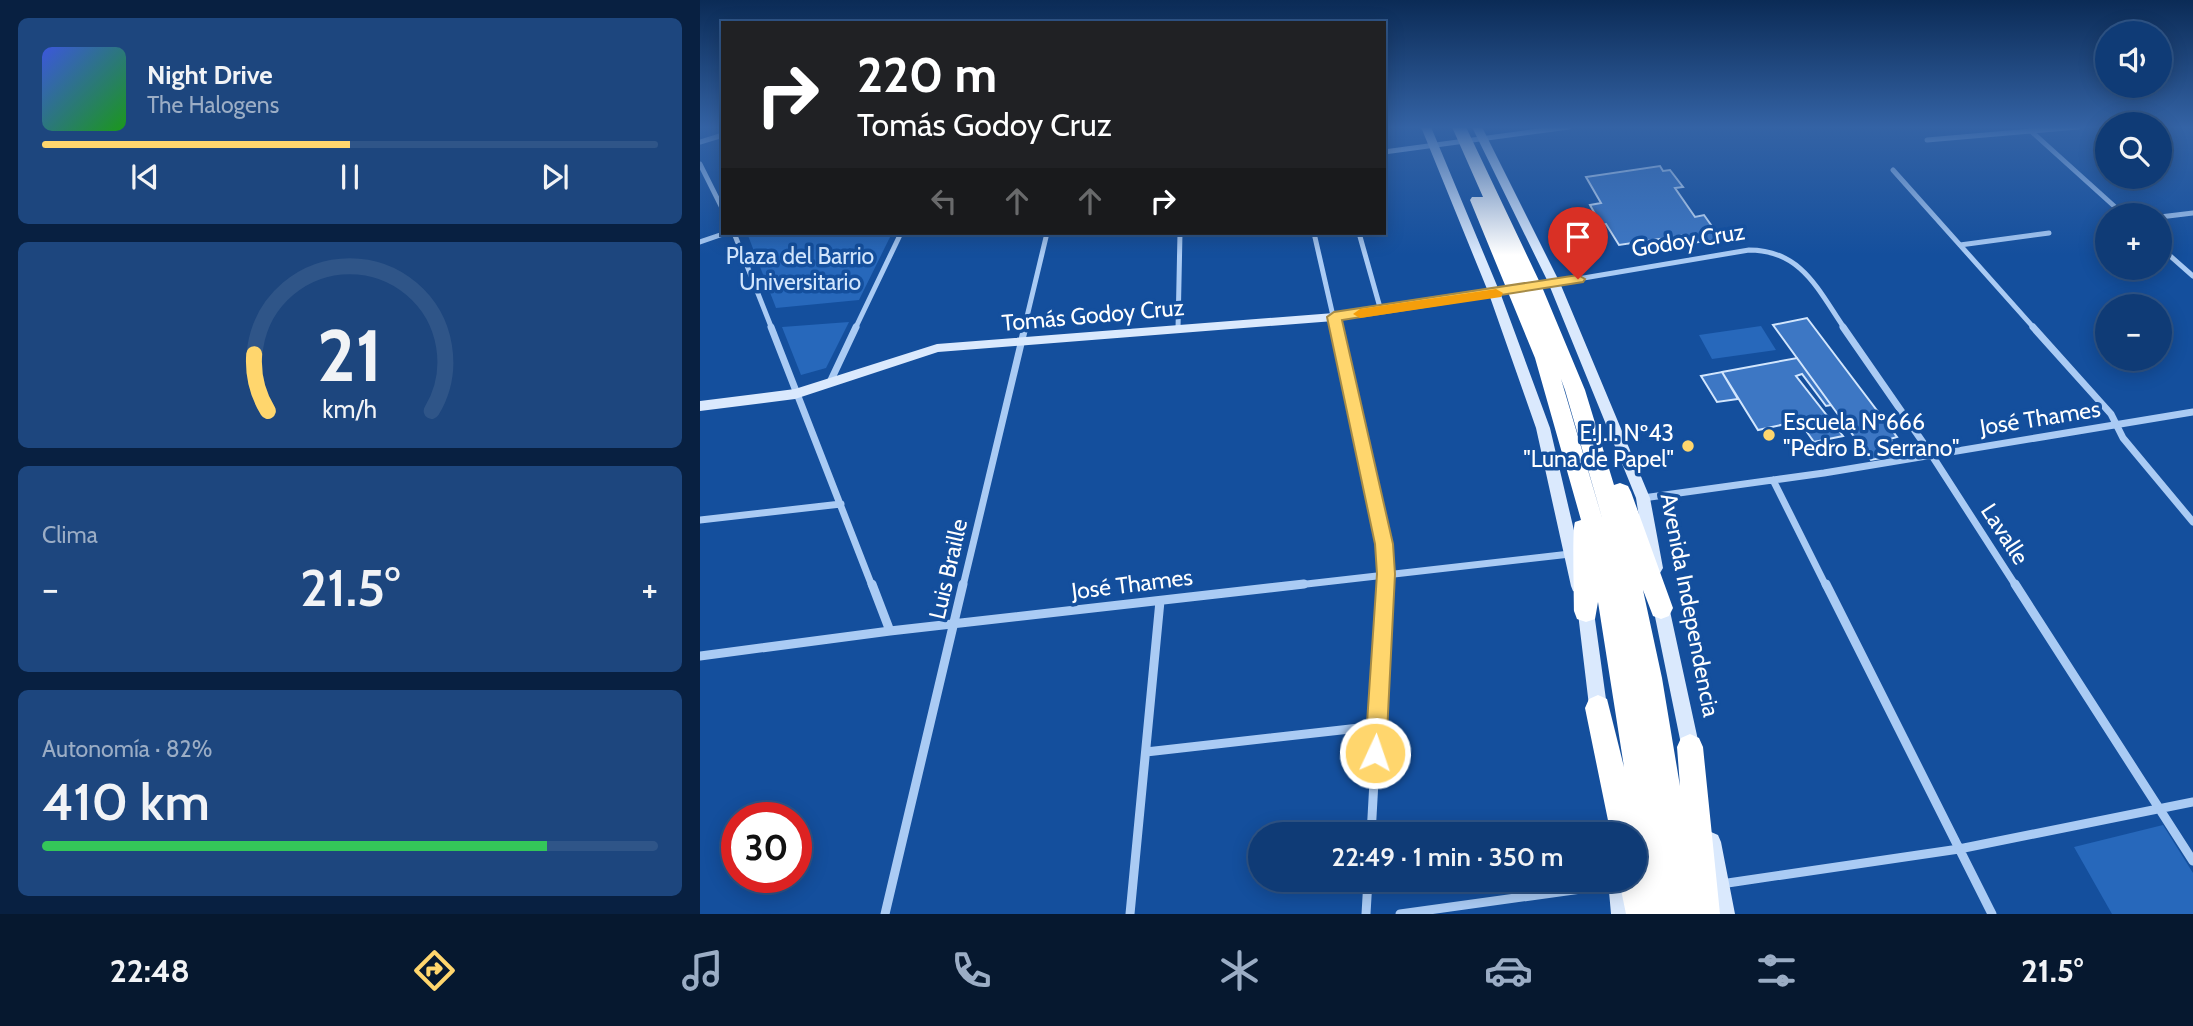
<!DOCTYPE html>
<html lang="es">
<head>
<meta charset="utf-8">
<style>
	body { margin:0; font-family:Cabin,sans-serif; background:#1d467e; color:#f1f3f6; height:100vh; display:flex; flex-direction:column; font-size:26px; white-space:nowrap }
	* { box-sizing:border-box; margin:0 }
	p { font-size:23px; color:#9badc5 }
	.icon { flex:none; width:38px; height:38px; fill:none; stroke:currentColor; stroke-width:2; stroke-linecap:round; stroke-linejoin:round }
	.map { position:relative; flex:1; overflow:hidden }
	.drawer { display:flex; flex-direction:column; gap:18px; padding:18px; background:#082041; width:700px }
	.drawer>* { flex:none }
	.banner { position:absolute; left:21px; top:21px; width:665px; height:214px; border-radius:0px; box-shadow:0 4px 18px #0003,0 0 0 2px #2f5588; background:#202124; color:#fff; overflow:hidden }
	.tools { position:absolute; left:1395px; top:21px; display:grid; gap:14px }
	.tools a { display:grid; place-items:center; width:77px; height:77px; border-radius:50%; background:#0f3b76; box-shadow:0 4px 18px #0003,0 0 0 2px #2f5588; font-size:35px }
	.speed { position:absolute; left:21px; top:802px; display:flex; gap:14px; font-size:35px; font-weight:700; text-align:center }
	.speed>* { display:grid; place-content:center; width:91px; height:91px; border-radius:50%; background:#0f3b76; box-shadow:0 4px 18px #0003,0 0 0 2px #2f5588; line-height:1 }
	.speed .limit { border:10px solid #d22; background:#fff; color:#111 }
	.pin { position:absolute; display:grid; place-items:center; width:60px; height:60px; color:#fff; margin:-72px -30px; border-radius:50% 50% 50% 0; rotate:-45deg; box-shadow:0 0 7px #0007 }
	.pin .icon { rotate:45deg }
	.me { position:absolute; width:77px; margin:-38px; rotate:3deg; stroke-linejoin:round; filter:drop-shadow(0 0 5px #0008) }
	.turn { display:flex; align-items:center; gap:24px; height:147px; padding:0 21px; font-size:32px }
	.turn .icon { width:91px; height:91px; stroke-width:2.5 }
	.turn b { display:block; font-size:49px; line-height:60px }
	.lanes { display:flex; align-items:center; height:66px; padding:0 21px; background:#0003; justify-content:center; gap:35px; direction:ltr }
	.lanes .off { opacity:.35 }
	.big { font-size:52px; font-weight:600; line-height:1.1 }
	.drawer .card { flex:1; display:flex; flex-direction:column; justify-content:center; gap:10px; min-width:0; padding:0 24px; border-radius:10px; background:#1d467e }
	.drawer .dial { align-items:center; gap:0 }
	.dial svg { height:182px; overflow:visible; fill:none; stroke:#2f5588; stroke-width:7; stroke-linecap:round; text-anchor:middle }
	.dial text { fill:#f1f3f6; stroke:none }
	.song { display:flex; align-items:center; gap:21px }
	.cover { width:84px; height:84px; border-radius:10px; background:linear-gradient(135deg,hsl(230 70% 55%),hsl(120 70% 35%)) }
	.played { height:7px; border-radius:4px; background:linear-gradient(90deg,#ffd66d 50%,#2f5588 50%) }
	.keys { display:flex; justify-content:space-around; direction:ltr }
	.heat { display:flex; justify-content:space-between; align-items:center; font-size:38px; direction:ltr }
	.charge { height:10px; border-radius:5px; background:linear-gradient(90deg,#34c759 82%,#2f5588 0) }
	.trip { position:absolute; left:548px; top:822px; width:399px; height:70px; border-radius:35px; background:#0f3b76; box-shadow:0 4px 18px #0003,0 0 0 2px #2f5588; font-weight:600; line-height:70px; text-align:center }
	.tab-bar { display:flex; height:112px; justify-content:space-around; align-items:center; background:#06182f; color:#9badc5 }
	.tab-bar .icon { width:49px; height:49px }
	.tab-bar .on { color:#ffd66d }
	.tab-bar b { font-size:32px; color:#f1f3f6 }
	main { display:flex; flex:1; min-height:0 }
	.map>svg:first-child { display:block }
</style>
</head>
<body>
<main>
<section class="drawer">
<div class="card">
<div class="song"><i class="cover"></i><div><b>Night Drive</b><p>The Halogens</p></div></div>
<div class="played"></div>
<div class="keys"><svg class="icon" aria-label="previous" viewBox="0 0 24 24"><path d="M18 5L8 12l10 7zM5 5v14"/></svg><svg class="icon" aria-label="pause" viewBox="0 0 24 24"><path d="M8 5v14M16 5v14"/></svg><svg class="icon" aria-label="next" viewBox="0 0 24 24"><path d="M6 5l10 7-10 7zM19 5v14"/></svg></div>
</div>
<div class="card dial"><svg viewBox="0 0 100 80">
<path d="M14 69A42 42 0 1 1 86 69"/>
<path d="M14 69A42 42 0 0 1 8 44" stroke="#ffd66d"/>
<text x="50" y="56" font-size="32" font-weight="700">21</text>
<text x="50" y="72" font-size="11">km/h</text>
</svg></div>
<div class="card"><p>Clima</p>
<div class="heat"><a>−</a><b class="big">21.5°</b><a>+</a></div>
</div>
<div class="card"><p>Autonomía · 82%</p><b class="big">410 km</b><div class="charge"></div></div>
</section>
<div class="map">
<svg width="1493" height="914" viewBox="0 0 1493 914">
	<rect width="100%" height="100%" fill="#144f9d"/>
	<path fill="#2768bb" d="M47 233H192L159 300 76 308Z
		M149 322 126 368 101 375 82 327Z
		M1061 326 1076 350 1012 359 999 335Z
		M1463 825 1493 873V914H1412L1374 847Z"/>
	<path fill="#3d77c4" stroke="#d2e6fd" stroke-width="2" d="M960 166 963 171 970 170 983 187 975 188 995 217 1004 215 1021 239 992 243 986 235 919 245 906 224 901 225 890 205 901 203 886 177Z
		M1107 318 1197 437 1190 439 1202 454 1171 460 1073 325Z
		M1097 358 1131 405 1126 406 1102 374 1096 376 1143 436 1114 442 1099 421 1058 430 1022 372Z
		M1022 372 1038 399 1017 402 1001 376Z"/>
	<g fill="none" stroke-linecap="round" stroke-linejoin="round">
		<path stroke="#aacbf4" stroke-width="5" d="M1332 132 1424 215
			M1227 140 1378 127
			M0 142 23 135
			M684 152 869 127
			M0 164 23 210
			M1193 170 1335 329
			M1460 217 1493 213
			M34 233 72 329
			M614 233 636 329
			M659 233 681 311
			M0 242 26 233
			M1260 245 1349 233
			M1460 247 1493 276
			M854 283 1049 250C1102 250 1118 290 1145 329
			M155 329 201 233
			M324 329 347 233
			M478 329 480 233"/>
		<path stroke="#aacbf4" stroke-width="7" d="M71 327 172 586
			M635 327 684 544 685 586
			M1143 327 1231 454 1316 586
			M1333 327 1411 414 1423 438 1493 522
			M131 380 156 327
			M1073 480 1126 586
			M943 498 1124 473 1493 412
			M0 520 141 504
			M263 586 325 327
			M589 586 870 554"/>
		<path stroke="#aacbf4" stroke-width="9" d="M172 584 190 631
			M1126 584 1292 914
			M1315 584 1493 861
			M0 656 190 631 604 584
			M446 752 677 726
			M671 835 685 584
			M1021 884 1259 849 1493 802
			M185 914 263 584
			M430 914 460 601
			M666 914 668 880
			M700 914 917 884"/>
		<path fill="#dae9fd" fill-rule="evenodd" d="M721 127H731L798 288 847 280 772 127H782L860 283 950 498 963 568 960 573 955 575 950 573 947 568 936 498 850 287 801 295 850 428 887 586 885 591 879 593 873 591 871 586 836 428 790 297 634 321 238 352 95 399 0 411V401L95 389 237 344 634 313 787 289Z
			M960 595 966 597 968 602 1001 754 998 760 992 763 986 760 983 754 952 602 954 597Z
			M885 598 891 600 893 605 908 714 905 720 899 723 893 720 890 714 877 605 879 600Z
			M1011 832 1018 835 1021 842 1035 914H1015L1001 842 1004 835Z
			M908 880H928L931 914H911Z"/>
		<path fill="#fff" fill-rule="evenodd" d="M752 127H766L842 287 885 390 914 485 920 483 928 486 931 492 973 608 969 616 961 619 953 616 943 590 962 678 980 786 977 747 981 738 990 734 999 738 1003 747 1020 914H926L919 880H934V865L938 867 934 835H911L885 708 889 699 898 695 907 699 924 767 898 602 895 619 886 622 877 619 874 611C874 597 872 528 875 522L881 520 835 358 770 200 772 197H783ZM861 379 865 390 903 521Z"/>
	</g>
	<linearGradient id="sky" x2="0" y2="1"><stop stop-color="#0b2b56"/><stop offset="0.5" stop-color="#3463a5"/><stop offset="1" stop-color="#3463a5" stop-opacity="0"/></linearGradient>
	<rect width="1493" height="255" fill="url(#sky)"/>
	<path fill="#ffd66d" stroke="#a68b47" stroke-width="2" d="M878 275 885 279 883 282 642 320 693 544 695 574 686 753 683 760 675 763 668 760 665 753 677 574 675 544 627 317 634 312Z"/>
	<path fill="#f59e0b" d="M796 289 803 293 801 297 660 318 653 314 660 309Z"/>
	<g fill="#ffd66d" stroke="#144f9d" stroke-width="2.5">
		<circle cx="1069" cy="435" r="7"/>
		<circle cx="988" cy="446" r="7"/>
	</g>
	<g text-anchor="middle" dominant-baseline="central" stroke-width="7" stroke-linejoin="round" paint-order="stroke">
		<g font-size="23" fill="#fff" stroke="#144f9d">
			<text transform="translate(988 240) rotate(-9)">Godoy Cruz</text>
			<text transform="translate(393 315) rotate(-5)">Tomás Godoy Cruz</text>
			<text transform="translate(1340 418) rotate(-9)">José Thames</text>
			<text transform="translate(1305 534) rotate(57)">Lavalle</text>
			<text transform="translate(248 569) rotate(-77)">Luis Braille</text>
			<text transform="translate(432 584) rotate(-7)">José Thames</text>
			<text transform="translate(990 605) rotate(79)">Avenida Independencia</text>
		</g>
		<g font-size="23" fill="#d2e6fd" stroke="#144f9d">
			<text x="100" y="256">Plaza del Barrio<tspan x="100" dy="26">Universitario</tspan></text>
		</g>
		<g font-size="23" fill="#fff" stroke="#144f9d" text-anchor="start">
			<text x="1083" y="422">Escuela Nº666<tspan x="1083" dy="26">"Pedro B. Serrano"</tspan></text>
			<text x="974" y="433" text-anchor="end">E.J.I. Nº43<tspan x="974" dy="26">"Luna de Papel"</tspan></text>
		</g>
	</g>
</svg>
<div class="tools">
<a><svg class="icon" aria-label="sound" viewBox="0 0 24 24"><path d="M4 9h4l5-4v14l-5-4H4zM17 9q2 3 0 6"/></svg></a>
<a><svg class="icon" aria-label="search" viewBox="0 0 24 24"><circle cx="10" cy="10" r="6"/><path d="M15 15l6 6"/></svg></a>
<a>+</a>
<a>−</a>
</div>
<div class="speed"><div class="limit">30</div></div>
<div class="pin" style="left:878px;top:279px;background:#d93025"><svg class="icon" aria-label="arrive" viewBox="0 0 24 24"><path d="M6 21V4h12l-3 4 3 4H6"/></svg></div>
<svg class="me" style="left:675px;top:753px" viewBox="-20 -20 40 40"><circle r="17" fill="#ffd66d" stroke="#fff" stroke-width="3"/><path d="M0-11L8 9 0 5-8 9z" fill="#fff"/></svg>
<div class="trip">22:49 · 1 min · 350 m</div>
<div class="banner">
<div class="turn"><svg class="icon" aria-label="right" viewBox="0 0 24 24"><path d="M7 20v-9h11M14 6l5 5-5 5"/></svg><div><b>220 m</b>Tomás Godoy Cruz</div></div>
<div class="lanes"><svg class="icon off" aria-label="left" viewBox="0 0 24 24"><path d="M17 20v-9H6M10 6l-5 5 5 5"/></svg><svg class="icon off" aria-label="ahead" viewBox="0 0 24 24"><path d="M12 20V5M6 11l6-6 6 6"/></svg><svg class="icon off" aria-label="ahead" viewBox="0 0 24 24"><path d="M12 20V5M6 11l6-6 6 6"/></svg><svg class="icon" aria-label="right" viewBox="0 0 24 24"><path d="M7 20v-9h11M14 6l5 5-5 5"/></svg></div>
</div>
</div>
</main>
<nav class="tab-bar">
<b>22:48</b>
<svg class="icon on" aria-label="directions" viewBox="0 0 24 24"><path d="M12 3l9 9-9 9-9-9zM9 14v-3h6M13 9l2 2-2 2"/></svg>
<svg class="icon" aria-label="music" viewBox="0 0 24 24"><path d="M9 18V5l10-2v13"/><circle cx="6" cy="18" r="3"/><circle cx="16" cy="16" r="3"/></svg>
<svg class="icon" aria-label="phone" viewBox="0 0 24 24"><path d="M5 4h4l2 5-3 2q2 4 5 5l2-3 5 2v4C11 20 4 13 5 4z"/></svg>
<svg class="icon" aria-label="climate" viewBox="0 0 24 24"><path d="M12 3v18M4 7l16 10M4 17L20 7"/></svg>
<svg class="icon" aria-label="car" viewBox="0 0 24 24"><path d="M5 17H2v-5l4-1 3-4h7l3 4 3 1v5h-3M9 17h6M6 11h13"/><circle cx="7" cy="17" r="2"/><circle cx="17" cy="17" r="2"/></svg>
<svg class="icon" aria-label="filters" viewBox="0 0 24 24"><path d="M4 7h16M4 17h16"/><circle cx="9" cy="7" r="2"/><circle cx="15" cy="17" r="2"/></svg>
<b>21.5°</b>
</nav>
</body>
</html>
